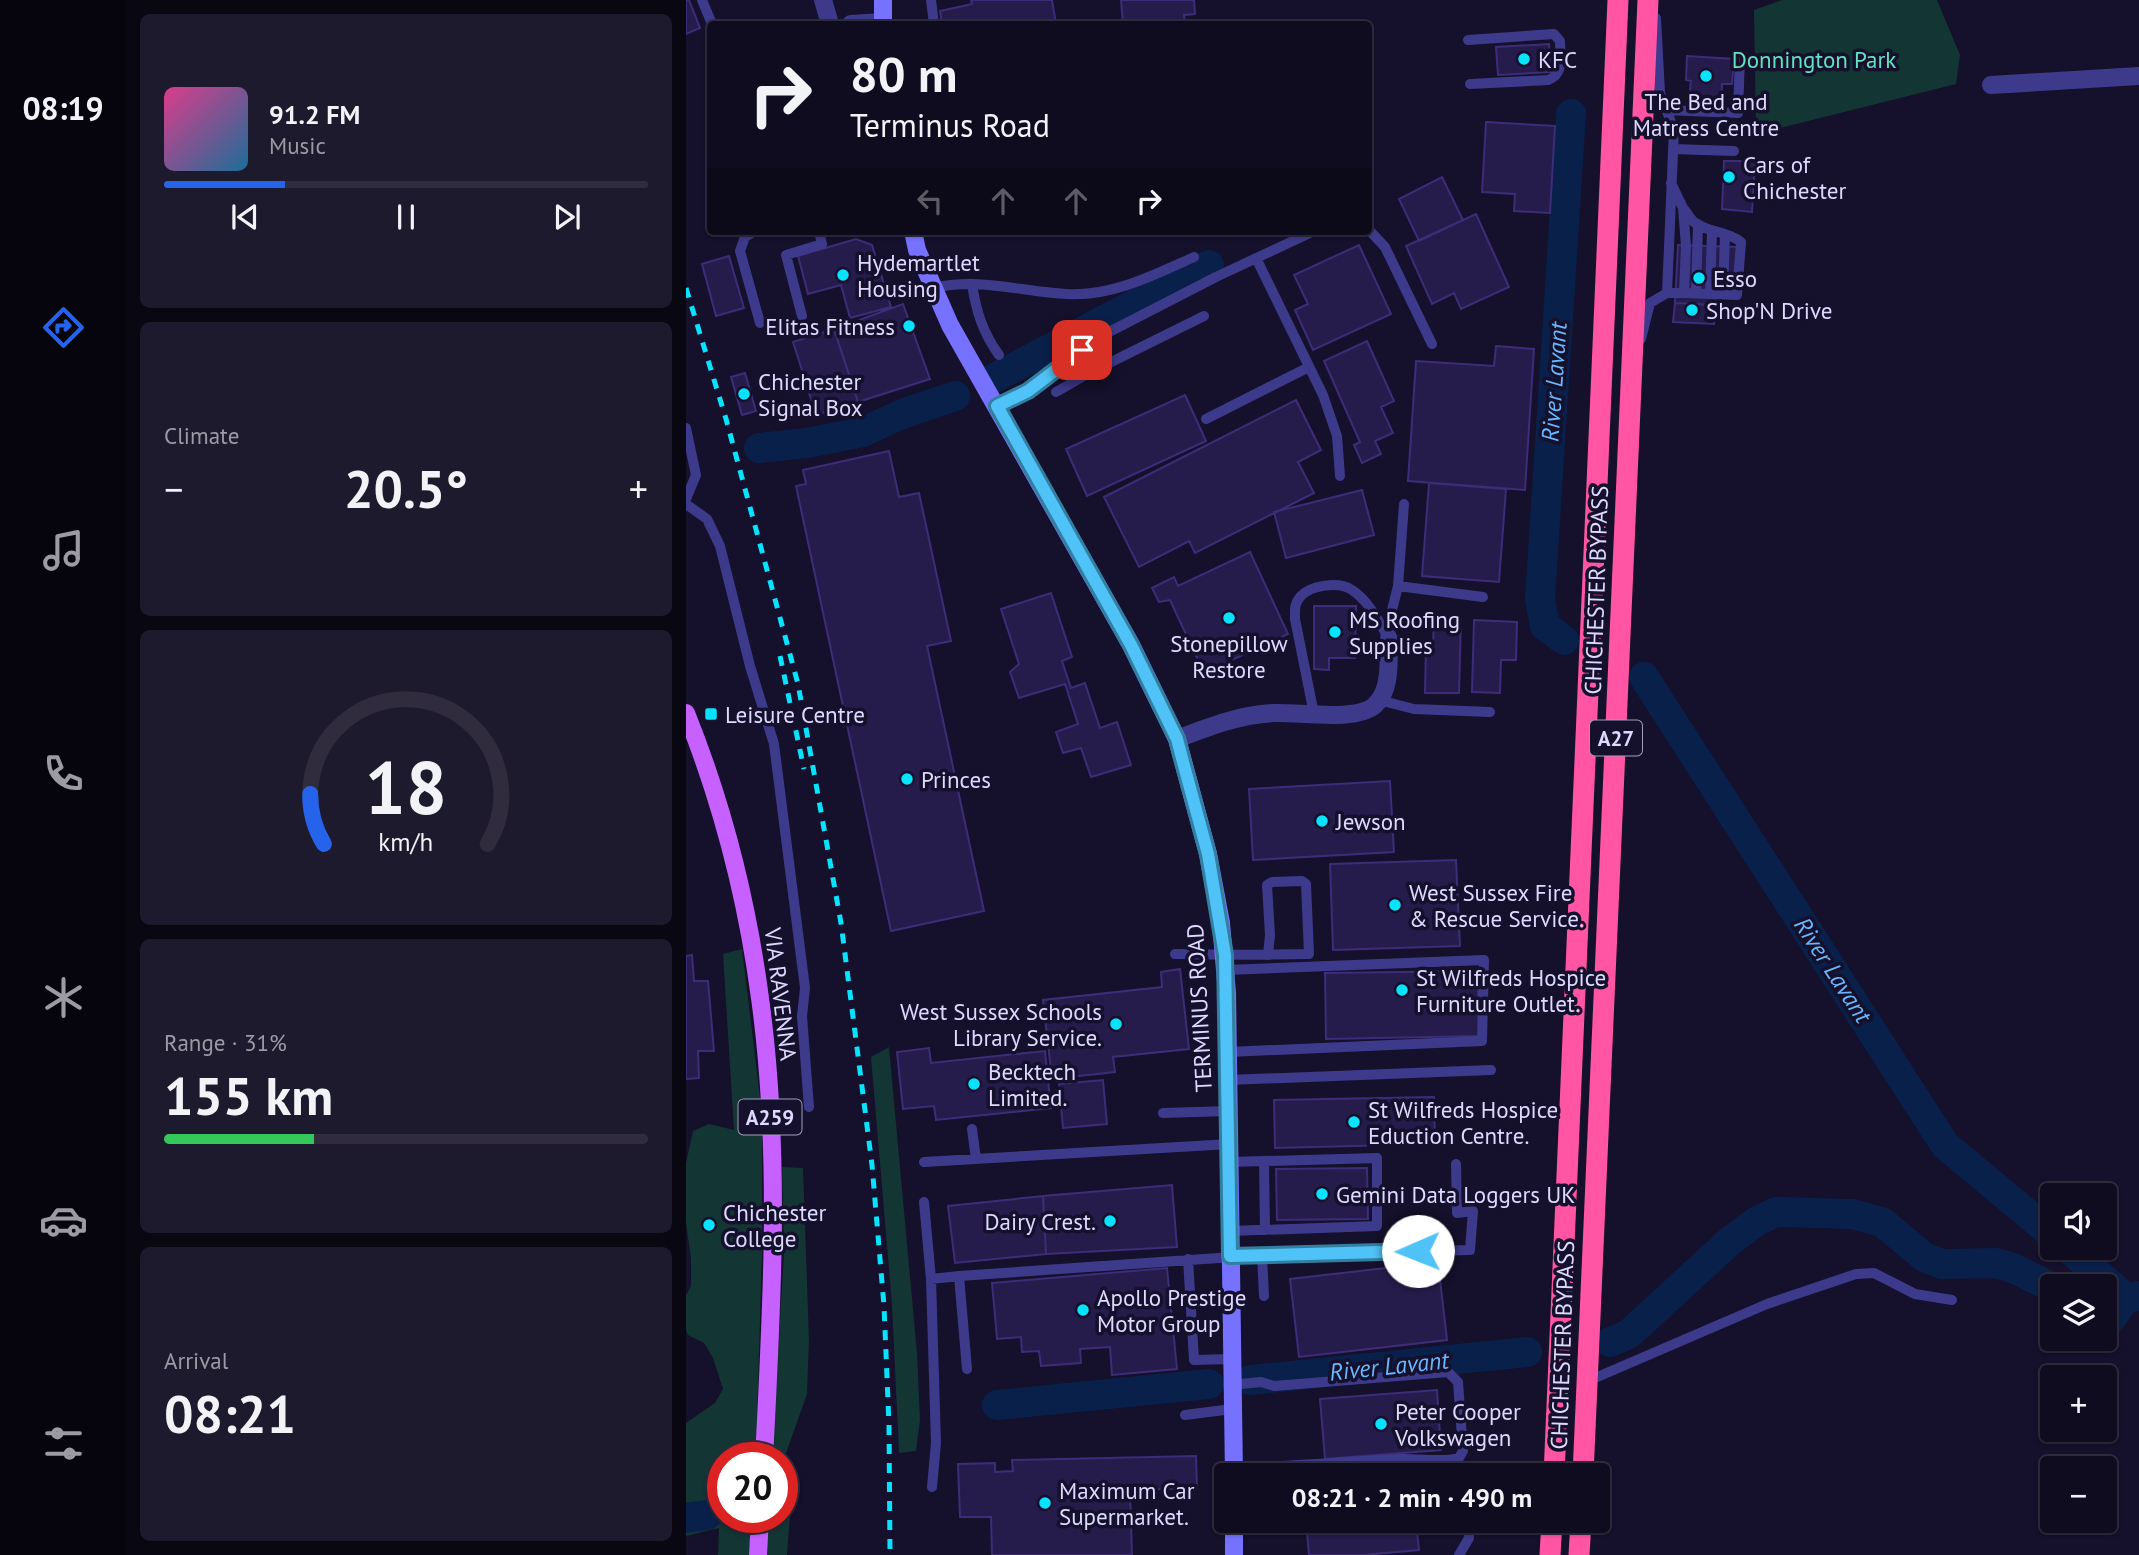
<!DOCTYPE html>
<html lang="en">
<head>
<meta charset="utf-8">
<style>
	body { margin:0; font-family:"PT Sans",sans-serif; background:#1e1a2d; color:#f1f3f6; height:100vh; display:flex; flex-direction:column; font-size:26px; white-space:nowrap }
	* { box-sizing:border-box; margin:0 }
	p { font-size:23px; color:#9c9ba5 }
	.icon { flex:none; width:38px; height:38px; fill:none; stroke:currentColor; stroke-width:2; stroke-linecap:round; stroke-linejoin:round }
	.map { position:relative; flex:1; overflow:hidden }
	.side { display:flex; flex-direction:column; gap:14px; padding:14px; background:#090712; width:560px }
	.side>* { flex:none }
	.hud { position:absolute; left:21px; top:21px; width:665px; height:214px; border-radius:7px; box-shadow:0 2px 5px #0004,0 0 0 2px #302c3e; background:#100c20; color:#f1f3f6; overflow:hidden }
	.buttons { position:absolute; left:1354px; top:1183px; display:grid; gap:14px }
	.buttons a { display:grid; place-items:center; width:77px; height:77px; border-radius:7px; background:#100c20; box-shadow:0 2px 5px #0004,0 0 0 2px #302c3e; font-size:35px }
	.speed { position:absolute; left:21px; top:1442px; display:flex; gap:14px; font-size:35px; font-weight:700; text-align:center }
	.speed>* { display:grid; place-content:center; width:91px; height:91px; border-radius:50%; background:#100c20; box-shadow:0 2px 5px #0004,0 0 0 2px #302c3e; line-height:1 }
	.speed .limit { border:10px solid #d22; background:#fff; color:#111 }
	.pin { position:absolute; display:grid; place-items:center; width:60px; height:60px; color:#fff; margin:-30px; border-radius:14px; box-shadow:0 4px 10px #0006 }
	.me { position:absolute; width:77px; margin:-38px; rotate:269deg; stroke-linejoin:round; filter:drop-shadow(0 0 5px #0008) }
	.turn { display:flex; align-items:center; gap:24px; height:147px; padding:0 28px; font-size:32px }
	.turn .icon { width:91px; height:91px; stroke-width:2.5 }
	.turn b { display:block; font-size:49px; line-height:60px }
	.lanes { display:flex; align-items:center; height:66px; padding:0 28px; background:#0003; justify-content:center; gap:35px; direction:ltr }
	.lanes .off { opacity:.35 }
	.big { font-size:52px; font-weight:800; line-height:1.1 }
	.side .card { flex:1; display:flex; flex-direction:column; justify-content:center; gap:10px; min-width:0; padding:0 24px; border-radius:10px; background:#1e1a2d }
	.side .dial { align-items:center; gap:0 }
	.dial svg { height:182px; overflow:visible; fill:none; stroke:#302c3e; stroke-width:7; stroke-linecap:round; text-anchor:middle }
	.dial text { fill:#f1f3f6; stroke:none }
	.song { display:flex; align-items:center; gap:21px }
	.cover { width:84px; height:84px; border-radius:10px; background:linear-gradient(135deg,hsl(330 70% 55%),hsl(200 70% 35%)) }
	.played { height:7px; border-radius:4px; background:linear-gradient(90deg,#2563eb 25%,#302c3e 25%) }
	.keys { display:flex; justify-content:space-around; direction:ltr }
	.heat { display:flex; justify-content:space-between; align-items:center; font-size:38px; direction:ltr }
	.charge { height:10px; border-radius:5px; background:linear-gradient(90deg,#34c759 31%,#302c3e 0) }
	.trip { position:absolute; left:528px; top:1463px; width:396px; height:70px; border-radius:7px; background:#100c20; box-shadow:0 2px 5px #0004,0 0 0 2px #302c3e; font-weight:800; line-height:70px; text-align:center }
	main { display:flex; flex:1; min-height:0 }
	.tabs { display:flex; flex-direction:column; width:126px; justify-content:space-around; align-items:center; background:#06050d; color:#9c9ba5 }
	.tabs .icon { width:49px; height:49px }
	.tabs .active { color:#2563eb }
	.tabs b { font-size:32px; color:#f1f3f6 }
	.map>svg:first-child { display:block }
</style>
</head>
<body>
<main>
<nav class="tabs">
<b>08:19</b>
<svg class="icon active" aria-label="directions" viewBox="0 0 24 24"><path d="M12 3l9 9-9 9-9-9zM9 14v-3h6M13 9l2 2-2 2"/></svg>
<svg class="icon" aria-label="music" viewBox="0 0 24 24"><path d="M9 18V5l10-2v13"/><circle cx="6" cy="18" r="3"/><circle cx="16" cy="16" r="3"/></svg>
<svg class="icon" aria-label="phone" viewBox="0 0 24 24"><path d="M5 4h4l2 5-3 2q2 4 5 5l2-3 5 2v4C11 20 4 13 5 4z"/></svg>
<svg class="icon" aria-label="climate" viewBox="0 0 24 24"><path d="M12 3v18M4 7l16 10M4 17L20 7"/></svg>
<svg class="icon" aria-label="car" viewBox="0 0 24 24"><path d="M5 17H2v-5l4-1 3-4h7l3 4 3 1v5h-3M9 17h6M6 11h13"/><circle cx="7" cy="17" r="2"/><circle cx="17" cy="17" r="2"/></svg>
<svg class="icon" aria-label="filters" viewBox="0 0 24 24"><path d="M4 7h16M4 17h16"/><circle cx="9" cy="7" r="2"/><circle cx="15" cy="17" r="2"/></svg>
</nav>
<section class="side">
<div class="card">
<div class="song"><i class="cover"></i><div><b>91.2 FM</b><p>Music</p></div></div>
<div class="played"></div>
<div class="keys"><svg class="icon" aria-label="previous" viewBox="0 0 24 24"><path d="M18 5L8 12l10 7zM5 5v14"/></svg><svg class="icon" aria-label="pause" viewBox="0 0 24 24"><path d="M8 5v14M16 5v14"/></svg><svg class="icon" aria-label="next" viewBox="0 0 24 24"><path d="M6 5l10 7-10 7zM19 5v14"/></svg></div>
</div>
<div class="card"><p>Climate</p>
<div class="heat"><a>−</a><b class="big">20.5°</b><a>+</a></div>
</div>
<div class="card dial"><svg viewBox="0 0 100 80">
<path d="M14 69A42 42 0 1 1 86 69"/>
<path d="M14 69A42 42 0 0 1 8 47" stroke="#2563eb"/>
<text x="50" y="56" font-size="32" font-weight="700">18</text>
<text x="50" y="72" font-size="11">km/h</text>
</svg></div>
<div class="card"><p>Range · 31%</p><b class="big">155 km</b><div class="charge"></div></div>
<div class="card"><p>Arrival</p><b class="big">08:21</b></div>
</section>
<div class="map">
<svg width="1453" height="1555" viewBox="0 0 1453 1555">
	<rect width="100%" height="100%" fill="#15102b"/>
	<path fill="#133534" d="M1096 0H1251L1274 55 1270 84 1070 134 1068 10Z
		M56 949 76 1114V1252L70 1457 37 1458V1517H66L63 1555H32L33 1528 0 1536V1423L29 1403 37 1389 27 1358 18 1343 2 1335 0 1330V1295L5 1286V1259L0 1223V1163L7 1131 23 1124 48 1130 37 954Z
		M203 1047 231 1353 234 1420 230 1451 213 1453 206 1305 185 1057Z
		M96 1167 117 1168 123 1340 121 1394 99 1456 104 1515 101 1555H80L83 1517H96V1458H86L98 1252Z"/>
	<g fill="none" stroke-linecap="round" stroke-linejoin="round">
		<path stroke="#09204a" stroke-width="30" d="M306 379 523 265
			M73 448 121 443 177 432 216 414 269 396
			M878 640 859 626 854 599 885 114
			M958 677 1259 1145 1367 1235
			M1382 1248 1440 1298
			M1419 1319 1424 1320 1440 1298 1453 1296
			M924 1342 943 1334 1044 1241 1071 1221 1090 1212 1166 1214 1196 1222 1238 1257 1256 1264 1310 1263 1327 1268 1367 1288
			M564 1380 841 1352
			M311 1405 523 1384
			M0 1518 21 1515"/>
	</g>
	<path fill="#261c4c" stroke="#3d2d79" stroke-width="2" d="M0 0H3L14 28 0 34Z
		M285 0H366L370 24H256L254 11 286 4Z
		M435 0H508L509 14 498 15 499 24H437Z
		M863 44 865 72 812 75 810 47Z
		M1001 56 1048 59 1046 84H1036L1035 100 1003 98 1005 81 1000 80Z
		M800 122 869 126 864 213 828 211 829 194 796 192Z
		M1038 161H1069L1066 212 1036 209Z
		M756 177 777 220 733 241 713 199Z
		M790 214 823 287 775 309 768 293 746 304 720 246Z
		M170 239 186 245 205 307 164 318 155 285 122 294 112 256Z
		M673 245 705 314 627 350 609 310 622 304 608 275Z
		M992 245 1051 247 1049 286H1030L1029 305 989 303Z
		M43 256 58 308 30 316 16 264Z
		M989 303 1029 305 1028 324 987 322Z
		M217 304 244 379 172 402 148 329Z
		M148 329 172 402 130 415 107 342Z
		M681 341 708 401 695 407 707 433 689 441 695 454 676 463 668 445 674 442 638 361Z
		M810 346 848 349 839 490 722 481 730 361 808 366Z
		M59 373 70 411 56 415 45 377Z
		M499 395 520 441 401 496 380 449Z
		M610 400 635 450 612 462 628 493 509 553 503 541 453 567 418 497Z
		M203 451 213 497 233 493 265 641 241 646 298 911 205 931 110 486 120 484 117 470Z
		M743 483 820 489 813 582 736 576Z
		M676 490 688 535 600 558 588 512Z
		M564 552 602 634 518 673 484 600 473 602 466 588 488 577 492 586Z
		M365 593 386 657 376 661 385 688 399 683 414 728 431 722 445 765 405 777 395 748 377 753 370 732 392 724 379 684 333 698 324 672 333 664 315 609Z
		M628 606H670L669 658H643V670L628 669Z
		M748 617 775 618 773 693H739L740 646H747Z
		M788 620 831 622 830 660H815L814 693 786 692Z
		M704 781 708 852 567 860 563 789Z
		M770 860 774 946 647 950 644 864Z
		M6 955 8 981H22L28 1051H12L13 1078 0 1079V956Z
		M494 969 503 1049 427 1057 429 1072 366 1079 357 1000 476 987 475 972Z
		M792 971 793 1036 640 1039 639 973Z
		M243 1048 245 1063 359 1051 365 1108 250 1120 248 1106 217 1109 211 1052Z
		M417 1080 421 1124 377 1128 373 1084Z
		M748 1097 749 1144 589 1148 588 1100Z
		M681 1168 682 1219 591 1220 590 1169Z
		M486 1185 491 1247 360 1254 357 1196Z
		M357 1196 360 1254 269 1263 262 1206Z
		M752 1262 761 1340 613 1357 604 1279Z
		M481 1268 491 1369 426 1375 424 1347 394 1349 395 1363 355 1366 353 1351 336 1352 335 1337 311 1339 306 1283Z
		M751 1390 755 1450 639 1459 634 1399Z
		M510 1456 511 1488 444 1490 446 1555H306L305 1517H274L272 1464 309 1463V1472L327 1471 326 1460Z
		M620 1521H730L733 1550 677 1555H623Z"/>
	<g fill="none" stroke-linecap="round" stroke-linejoin="round">
		<path stroke="#3e3a8b" stroke-width="10" d="M16 0 26 24
			M245 0 248 24
			M782 40 868 34 874 41C874 56 879 74 862 80L784 84
			M980 110 1052 113 1054 57
			M987 149 1048 151
			M997 208C1001 212 1004 219 1008 222 1022 233 1042 231 1055 242L1051 295 998 293
			M682 229 699 247 746 344
			M69 231 59 237 54 251 74 323
			M404 231H424
			M570 258 637 395 651 436 654 476
			M286 284C290 311 297 333 313 355
			M248 288C292 277 336 292 381 294 425 297 468 275 508 257
			M981 293H998L1000 246 997 208 985 183
			M1010 293 1012 224
			M1024 294 1026 231
			M1037 295 1039 234
			M116 316 100 255 136 244 133 231
			M955 339 964 303 981 293 988 130 974 93 970 18
			M405 372 518 316
			M370 392 405 372 392 353
			M311 406 342 391 395 350 425 331 530 277 628 231
			M520 419 623 367
			M0 428 10 475 0 499
			M0 504 21 519 34 546 64 666 88 744 119 988 116 1016 123 1107
			M712 586 718 504
			M704 638 706 610 712 586 797 597
			M693 700 728 709 804 712
			M628 714 609 619C609 610 608 604 614 597 624 585 653 581 666 590 683 601 693 622 703 639
			M489 954C534 955 578 955 623 954L620 884 616 881 586 882 581 885 584 935 582 955
			M540 970 798 960 796 1041 542 1052
			M542 1080 805 1070
			M477 1113 543 1111
			M286 1129 290 1159
			M238 1162 544 1144
			M544 1162 691 1158V1226L544 1231
			M578 1162 579 1230
			M238 1202 245 1279
			M502 1259 508 1360 545 1359
			M578 1296 576 1255 784 1250 787 1211 771 1213 770 1164
			M281 1369 273 1276 576 1255
			M902 1381 1081 1304 1170 1274 1188 1273 1229 1294 1266 1300
			M545 1385 575 1382 588 1386 762 1372 772 1382 777 1451 773 1458C753 1463 733 1458 713 1459 658 1462 603 1465 548 1470
			M499 1415 546 1409
			M246 1487 250 1443 245 1279 273 1276
			M773 1555 783 1538 782 1521"/>
		<path stroke="#3e3a8b" stroke-width="18" d="M137 0 144 24
			M165 24 197 22
			M1305 85 1453 76
			M491 739C522 727 555 714 589 713 614 712 671 722 689 705 706 689 702 660 703 639"/>
		<path stroke="#7671ff" stroke-width="18" d="M197 24V0
			M227 231 231 250 264 325 445 645 491 739 522 854 535 923 541 993 548 1475
			M548 1555V1521"/>
		<path stroke="#c661ff" stroke-width="18" d="M0 713C37 805 61 900 74 998 95 1150 86 1306 78 1458
			M72 1555 74 1517"/>
		<path stroke="#ff55a4" stroke-width="21" d="M868 1475 932 0
			M897 1475 962 0
			M864 1555 866 1521
			M893 1555 895 1521"/>
		<path stroke="#06e3ff" stroke-width="5" stroke-dasharray="10 9" stroke-linecap="butt" d="M0 288 40 419 112 684 155 923 186 1165 198 1306 203 1425 204 1555
			M94 656 118 769"/>
	</g>
	<g fill="none" stroke-linecap="round" stroke-linejoin="round">
		<defs>
			<path id="route" d="M396 350 342 391 311 406 445 645 491 739 497 762 522 854 539 955 544 1256 732 1251"/>
		</defs>
		<use href="#route" stroke="#337fa1" stroke-width="18"/>
		<use href="#route" stroke="#4fc3f7" stroke-width="12"/>
	</g>
	<g fill="#06e3ff" stroke="#15102b" stroke-width="2.5">
		<circle cx="838" cy="59" r="7"/>
		<circle cx="1020" cy="76" r="7"/>
		<circle cx="1043" cy="177" r="7"/>
		<circle cx="157" cy="275" r="7"/>
		<circle cx="1013" cy="278" r="7"/>
		<circle cx="1006" cy="310" r="7"/>
		<circle cx="223" cy="326" r="7"/>
		<circle cx="58" cy="394" r="7"/>
		<circle cx="543" cy="618" r="7"/>
		<circle cx="649" cy="632" r="7"/>
		<rect x="18" y="707" width="14" height="14" rx="3.5"/>
		<circle cx="221" cy="779" r="7"/>
		<circle cx="636" cy="821" r="7"/>
		<circle cx="709" cy="905" r="7"/>
		<circle cx="716" cy="990" r="7"/>
		<circle cx="430" cy="1024" r="7"/>
		<circle cx="288" cy="1084" r="7"/>
		<circle cx="668" cy="1122" r="7"/>
		<circle cx="636" cy="1194" r="7"/>
		<circle cx="424" cy="1221" r="7"/>
		<circle cx="23" cy="1225" r="7"/>
		<circle cx="397" cy="1310" r="7"/>
		<circle cx="695" cy="1424" r="7"/>
		<circle cx="359" cy="1503" r="7"/>
	</g>
	<g text-anchor="middle" dominant-baseline="central" stroke-width="7" stroke-linejoin="round" paint-order="stroke">
		<g fill="#15102b" stroke="#a29dbf" stroke-width="2">
			<rect x="904" y="720.5" width="52" height="35" rx="5"/>
			<rect x="52.5" y="1099.5" width="63" height="35" rx="5"/>
		</g>
		<g font-size="21" font-weight="bold" fill="#dedaff">
			<text x="930" y="738">A27</text>
			<text x="84" y="1117">A259</text>
		</g>
		<g font-size="23" fill="#dedaff" stroke="#15102b" text-anchor="start">
			<text x="852" y="59">KFC</text>
			<text x="1020" y="101" text-anchor="middle">The Bed and<tspan x="1020" dy="26">Matress Centre</tspan></text>
			<text x="1057" y="164">Cars of<tspan x="1057" dy="26">Chichester</tspan></text>
			<text x="171" y="262">Hydemartlet<tspan x="171" dy="26">Housing</tspan></text>
			<text x="1027" y="278">Esso</text>
			<text x="1020" y="310">Shop'N Drive</text>
			<text x="209" y="326" text-anchor="end">Elitas Fitness</text>
			<text x="72" y="381">Chichester<tspan x="72" dy="26">Signal Box</tspan></text>
			<text x="663" y="619">MS Roofing<tspan x="663" dy="26">Supplies</tspan></text>
			<text x="543" y="643" text-anchor="middle">Stonepillow<tspan x="543" dy="26">Restore</tspan></text>
			<text x="39" y="714">Leisure Centre</text>
			<text x="235" y="779">Princes</text>
			<text x="650" y="821">Jewson</text>
			<text x="723" y="892">West Sussex Fire<tspan x="723" dy="26">&amp; Rescue Service.</tspan></text>
			<text x="730" y="977">St Wilfreds Hospice<tspan x="730" dy="26">Furniture Outlet.</tspan></text>
			<text x="416" y="1011" text-anchor="end">West Sussex Schools<tspan x="416" dy="26">Library Service.</tspan></text>
			<text x="302" y="1071">Becktech<tspan x="302" dy="26">Limited.</tspan></text>
			<text x="682" y="1109">St Wilfreds Hospice<tspan x="682" dy="26">Eduction Centre.</tspan></text>
			<text x="650" y="1194">Gemini Data Loggers UK</text>
			<text x="37" y="1212">Chichester<tspan x="37" dy="26">College</tspan></text>
			<text x="410" y="1221" text-anchor="end">Dairy Crest.</text>
			<text x="411" y="1297">Apollo Prestige<tspan x="411" dy="26">Motor Group</tspan></text>
			<text x="709" y="1411">Peter Cooper<tspan x="709" dy="26">Volkswagen</tspan></text>
			<text x="373" y="1490">Maximum Car<tspan x="373" dy="26">Supermarket.</tspan></text>
		</g>
		<g font-size="23" fill="#61e3c4" stroke="#15102b">
			<text x="1128" y="59">Donnington Park</text>
		</g>
		<g font-size="23" fill="#dedaff" stroke="#15102b">
			<text transform="translate(910 590) rotate(-88)">CHICHESTER BYPASS</text>
			<text transform="translate(95 994) rotate(83)">VIA RAVENNA</text>
			<text transform="translate(513 1008) rotate(-93)">TERMINUS ROAD</text>
			<text transform="translate(876 1345) rotate(-88)">CHICHESTER BYPASS</text>
		</g>
		<g font-size="24" font-style="italic" fill="#68b7ff" stroke="#15102b">
			<text transform="translate(868 382) rotate(-86)">River Lavant</text>
			<text transform="translate(1147 970) rotate(57)">River Lavant</text>
			<text transform="translate(703 1366) rotate(-6)">River Lavant</text>
		</g>
	</g>
</svg>
<div class="buttons">
<a><svg class="icon" aria-label="sound" viewBox="0 0 24 24"><path d="M4 9h4l5-4v14l-5-4H4zM17 9q2 3 0 6"/></svg></a>
<a><svg class="icon" aria-label="layers" viewBox="0 0 24 24"><path d="M12 4l9 5-9 5-9-5zM3 14l9 5 9-5"/></svg></a>
<a>+</a>
<a>−</a>
</div>
<div class="speed"><div class="limit">20</div></div>
<div class="pin" style="left:396px;top:350px;background:#d93025"><svg class="icon" aria-label="arrive" viewBox="0 0 24 24"><path d="M6 21V4h12l-3 4 3 4H6"/></svg></div>
<svg class="me" style="left:732px;top:1251px" viewBox="-20 -20 40 40"><circle r="19" fill="#fff"/><path d="M0-13L10 11 0 6-10 11z" fill="#4fc3f7"/></svg>
<div class="trip">08:21 · 2 min · 490 m</div>
<div class="hud">
<div class="turn"><svg class="icon" aria-label="right" viewBox="0 0 24 24"><path d="M7 20v-9h11M14 6l5 5-5 5"/></svg><div><b>80 m</b>Terminus Road</div></div>
<div class="lanes"><svg class="icon off" aria-label="left" viewBox="0 0 24 24"><path d="M17 20v-9H6M10 6l-5 5 5 5"/></svg><svg class="icon off" aria-label="ahead" viewBox="0 0 24 24"><path d="M12 20V5M6 11l6-6 6 6"/></svg><svg class="icon off" aria-label="ahead" viewBox="0 0 24 24"><path d="M12 20V5M6 11l6-6 6 6"/></svg><svg class="icon" aria-label="right" viewBox="0 0 24 24"><path d="M7 20v-9h11M14 6l5 5-5 5"/></svg></div>
</div>
</div>
</main>
</body>
</html>
